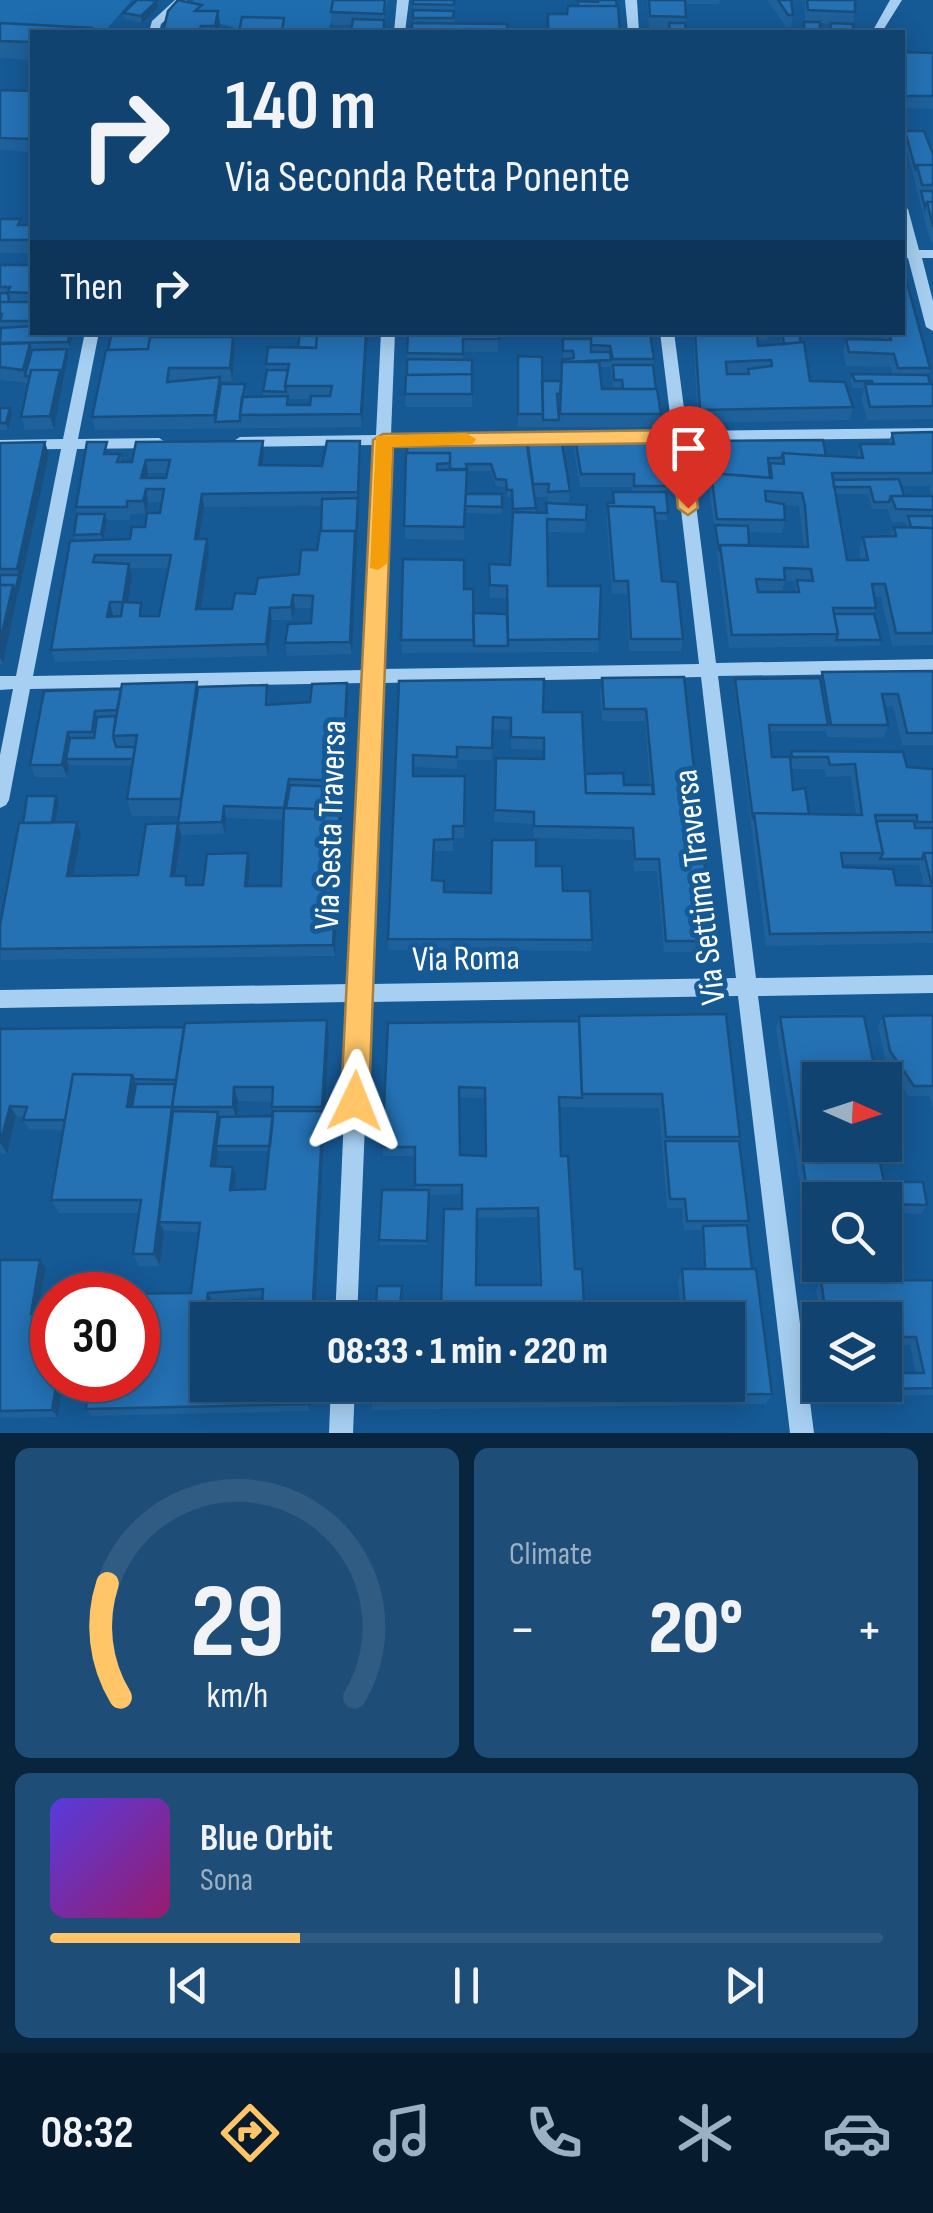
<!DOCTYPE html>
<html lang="en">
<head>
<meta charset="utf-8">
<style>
	body { margin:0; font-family:"Sofia Sans Condensed",sans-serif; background:#1e4e78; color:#f1f3f6; height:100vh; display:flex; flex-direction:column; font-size:38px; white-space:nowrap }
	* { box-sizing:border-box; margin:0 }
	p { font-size:32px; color:#9cb0c3 }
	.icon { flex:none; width:55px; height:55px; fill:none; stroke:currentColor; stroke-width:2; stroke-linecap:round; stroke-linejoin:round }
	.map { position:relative; height:1433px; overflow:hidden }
	.details { display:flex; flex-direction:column; gap:15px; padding:15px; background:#09253e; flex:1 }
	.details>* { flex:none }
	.guide { position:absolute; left:30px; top:30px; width:875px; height:305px; border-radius:0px; box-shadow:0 5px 25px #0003,0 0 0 2px #305c83; background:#104370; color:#f1f3f6; overflow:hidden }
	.needle { width:65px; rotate:93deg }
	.buttons { position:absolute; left:802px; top:1062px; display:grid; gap:20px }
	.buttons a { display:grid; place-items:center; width:100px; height:100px; border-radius:0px; background:#104370; box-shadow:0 5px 25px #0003,0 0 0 2px #305c83; font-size:50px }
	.speed { position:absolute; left:30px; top:1272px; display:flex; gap:20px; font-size:50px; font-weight:700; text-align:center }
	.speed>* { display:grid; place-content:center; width:130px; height:130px; border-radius:50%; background:#104370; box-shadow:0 5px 25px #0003,0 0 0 2px #305c83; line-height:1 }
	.speed .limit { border:15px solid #d22; background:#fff; color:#111 }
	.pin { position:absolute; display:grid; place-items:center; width:85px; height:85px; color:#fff; margin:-102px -42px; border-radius:50% 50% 50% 0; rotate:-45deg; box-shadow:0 0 10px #0007 }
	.pin .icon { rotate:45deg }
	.me { position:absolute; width:110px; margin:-55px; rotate:2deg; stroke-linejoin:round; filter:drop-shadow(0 0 8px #0008) }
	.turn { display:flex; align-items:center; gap:35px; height:210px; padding:0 30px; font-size:45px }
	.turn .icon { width:130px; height:130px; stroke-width:2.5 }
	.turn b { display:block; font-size:70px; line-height:85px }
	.then { display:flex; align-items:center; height:95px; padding:0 30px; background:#0003; gap:20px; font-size:38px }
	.big { font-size:75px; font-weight:800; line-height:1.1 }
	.details .card { flex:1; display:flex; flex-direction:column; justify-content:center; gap:15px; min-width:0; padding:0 35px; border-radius:15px; background:#1e4e78 }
	.details .dial { align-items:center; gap:0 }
	.dial svg { height:260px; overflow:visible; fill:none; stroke:#305c83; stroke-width:7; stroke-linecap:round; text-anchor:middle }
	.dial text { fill:#f1f3f6; stroke:none }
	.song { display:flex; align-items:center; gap:30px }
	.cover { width:120px; height:120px; border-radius:15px; background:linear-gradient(135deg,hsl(250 70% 55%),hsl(320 70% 35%)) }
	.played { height:10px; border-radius:5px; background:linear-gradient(90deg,#ffc567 30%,#305c83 30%) }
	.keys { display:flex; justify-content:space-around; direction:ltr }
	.heat { display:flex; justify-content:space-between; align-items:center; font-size:55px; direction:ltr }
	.details .tiles { flex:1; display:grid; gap:15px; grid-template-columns:1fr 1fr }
	.card:last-child { grid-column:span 2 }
	.trip { position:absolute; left:190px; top:1302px; width:555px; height:100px; border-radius:0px; background:#104370; box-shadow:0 5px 25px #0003,0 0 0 2px #305c83; font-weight:800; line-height:100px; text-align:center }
	.dock { display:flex; height:160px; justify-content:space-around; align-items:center; background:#061b2d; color:#9cb0c3 }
	.dock .icon { width:70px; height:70px }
	.dock .selected { color:#ffc567 }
	.dock b { font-size:45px; color:#f1f3f6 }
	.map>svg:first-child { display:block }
</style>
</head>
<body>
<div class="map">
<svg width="933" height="1433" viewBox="0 0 933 1433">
	<rect width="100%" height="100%" fill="#155995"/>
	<path fill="#1e6daf" d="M0 0H132L104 32 0 23Z
		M194 0H388L385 11 335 10 328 31 243 30 180 13Z"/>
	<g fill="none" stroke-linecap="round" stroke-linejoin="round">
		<path fill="#a6cff1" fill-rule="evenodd" d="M175 0H187L161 24 159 32H149L152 21Z
			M397 0H409L405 32H394Z
			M625 0H637L639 32H628Z
			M890 0H902L882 32H872Z
			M902 205 908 209 919 250H933V258H922L933 301V331L926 327 908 258H902V250H906L902 236Z
			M85 332H99L78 439 159 438 167 443 159 448 77 449 33 676 365 670 376 445 240 447 232 442 240 437 376 435 381 332H395L391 435 672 431 660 332H674L687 431 933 428V438L688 441 716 663 933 659V673L718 676 756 978 933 975V993L758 996 814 1433H790L738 996 370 1002 357 1320H335L349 1002 0 1008V990L350 984 364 683 30 689 9 800 6 805 0 808V755L13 689 0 690V676H16L61 449 0 450V440L63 439ZM673 441 699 664 382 669 391 445ZM701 677 736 978 370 984 382 683Z
			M331 1385H355L353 1433H329Z"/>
	</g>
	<path fill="#1f619b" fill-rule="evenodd" d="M385 0 384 32 351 30 352 25H332L331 12Z
		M413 0H455L454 24 413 23Z
		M647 0H720L719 4H685L686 32H669L668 30 649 29Z
		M767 0H855L853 32H829L830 24 820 23V32H803L805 22V1L791 0 793 15 791 27H786Z
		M157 1 158 8 142 23 125 19 123 13Z
		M203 11H218L220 24 218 32H163Z
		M0 23 92 28 93 32H32V60L0 58Z
		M902 52 933 53V109L902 108Z
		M0 90 32 91V152L0 150Z
		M905 131 933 154V242L930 241 904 138Z
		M0 219H21L22 225H32V253H0Z
		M0 265H32V332H74L70 348 32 349H67L68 356 54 429 25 430 21 417 28 383 0 380 1 328H0Z
		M112 332H185L184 337 235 350 232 381H220L221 384 246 391 245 397H263V391L267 370 266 364 298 347 368 332 362 427 95 430 92 417ZM288 399H310V405H289Z
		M408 332H499L498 352H463V360H472V407H405Z
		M649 332 661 414 659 427H559V426V427H518V356L542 381H561L573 358H563V339H591L593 333H587ZM610 365 613 387H621L622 389H602L600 367H610Z
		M693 332H769L767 340H757L758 346 781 344 780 332H798L810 381 853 407 850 420 698 423Z
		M883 332H902L930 368 928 375 930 384H933V419L867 420 861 398 864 388H853L850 381 852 374H892L891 367 846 366 843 352 846 339 884 340Z
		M0 408H10L12 415 8 430H0Z
		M933 432V645L892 646 881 597H875L876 608 874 614 881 640 879 646 729 648 704 448 705 441 826 456 857 458 860 444H888L892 433ZM901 486H929L931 496H904ZM835 494H868L872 509H887L892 522H905L907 527H894L890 536 863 537 859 550 861 560H847ZM784 505 799 506 804 547 749 545 748 532 782 533 785 520ZM785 581H797L794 592H782Z
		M575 438 667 486V520H656L662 581 683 639 681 651H629L627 594H612L606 510 607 503H613V492H632V487H580L574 451Z
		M527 439 570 491 569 504 587 505 585 533 547 532 548 586 599 639 598 652 402 653 401 640 464 589 473 613 507 614V599L490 598 489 564 510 565 513 513 512 497H507L506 487 496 486 491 471H467L466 494H502V514L465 513 464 540 405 539 407 447 527 445ZM535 497H548L546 513 536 512Z
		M263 441 264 454 263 465 322 466 361 454 352 654 287 656 285 643 311 623 312 608H295L292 620H272L268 656 55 662 51 650 75 541 74 535 77 514 76 507 110 454H120L122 462H132ZM148 473H167L166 478H147ZM148 502H162L160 513 145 527 130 539 103 540 107 520H130V514H146ZM322 506 321 531 317 550 299 574 255 594 232 609H201L209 552 207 539H199L204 507ZM130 568H168L159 616H144L128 602 132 576Z
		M0 443 49 455 3 664H0Z
		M933 671V745H902L893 706H885L888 725 884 738 827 737 826 731H769L772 757H790L791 751 933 769V943L766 946 734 686 735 679 820 678 822 672ZM791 769H824L826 777 851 776 856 815 809 814 793 790ZM842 864 919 865 924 886 896 885 843 867Z
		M684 677 713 941 710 952H664L657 871H634L632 840 534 838 533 824 494 822 496 758H543V750L511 749V730H492V760H457V769L413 767V776H465L464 838H453V851H434L433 880 444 892 491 893 536 866 563 891 592 940 591 951 389 950 388 939 399 681 543 712 585 774 624 785H650L645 721H602L600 691 602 678Z
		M347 683 348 695 335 956 1 960 0 925 23 823 59 802 55 823 77 822 81 834 73 876 138 875 178 823 179 816H132L127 799 132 766 69 765 67 777H35L30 765 44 691 267 685 269 705 310 702ZM226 818 284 820 281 886H248L250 865 248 853 203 885H189L176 876 181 835 225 834Z
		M933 1015V1109L930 1096H908L885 1061 878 1026 883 1016Z
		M780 1017 820 1080 857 1158 884 1182 927 1205 921 1214 892 1213 894 1225 888 1234H885V1200H820V1237H808L776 1028Z
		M327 1020 329 1035 315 1320 262 1297 212 1301 210 1320H208V1385H312L310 1411 91 1416 86 1409 191 1293 199 1232 164 1231 160 1266H139L133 1254 139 1213H59L51 1200 63 1130H29L23 1120 24 1117 16 1116 7 1154H0V1029L184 1027ZM238 1101 273 1102V1116H237ZM218 1151H269L265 1189 234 1190 236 1176 216 1166Z
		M579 1021 740 1137 739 1141 749 1221 747 1225 752 1269 772 1394 766 1404 372 1410 371 1403 728 1385V1320H681L678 1281 682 1269H703L701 1230H684L682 1208H667L659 1108 559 1107 561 1156 575 1269 585 1320H375L402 1286V1306H441L462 1209V1194L429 1195 427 1245H380L379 1240 415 1190V1156H383L382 1147 388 1023ZM459 1097 485 1098V1156L460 1155ZM537 1217 539 1285H476L477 1218Z
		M0 1260 46 1268 38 1315 52 1380H63L58 1417 0 1418Z
		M933 1280V1395L832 1397 830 1385H885L916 1373 910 1345H885V1320H821L816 1290 821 1281Z"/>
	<path fill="#194f7e" d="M157 1 158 8 142 23 141 16Z
		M218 11 220 24 218 32H216L215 26Z
		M70 332H74L70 348 68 342Z
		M367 332H368L362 427 361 414Z
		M233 337 235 350 232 381 230 368Z
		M30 343 34 356 25 376 23 370Z
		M67 349 68 356 54 429 50 416 60 370Z
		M10 408 12 415 8 430 6 423Z
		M263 441 264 454 261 478 259 465Z
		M360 441 359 505 352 654 350 642Z
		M45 442 49 455 21 582 17 569Z
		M146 460 148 473 144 491 141 478Z
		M146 489 148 502 146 514 143 501Z
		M202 494 204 507 197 552 195 539Z
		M105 514 107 520 103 541 101 534Z
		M207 539 209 552 199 622 196 609Z
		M129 564 132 576 126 615 123 602Z
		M19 575 21 582 17 598 15 591Z
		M13 585 17 598 3 664 0 657V642Z
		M293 595 295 608 292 620 291 607Z
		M110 602 113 615 111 629 107 617Z
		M270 608 272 620 268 656 266 644Z
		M347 683 348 695 335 956 333 945Z
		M68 732 73 745 66 759 69 765 67 777 62 765Z
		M56 796 59 802 53 834 50 828Z
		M224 806 226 818 225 834 222 822Z
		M77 822 81 834 71 888 67 876Z
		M178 823 181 835 174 887 171 876Z
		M248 853 250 865 247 898 245 886Z
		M327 1020 329 1035 315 1320H312Z
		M132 1075 138 1089 131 1116 127 1107Z
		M234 1087 238 1101 237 1121 233 1107Z
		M10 1106 16 1116 7 1154 1 1144Z
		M172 1107 177 1121 159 1222 164 1231 160 1266 154 1254Z
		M218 1112 221 1122 216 1146 218 1151 215 1175 211 1166Z
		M233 1167 236 1176 233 1199 230 1190Z
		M40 1260 46 1268 36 1321 31 1314Z
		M208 1293 212 1301 210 1320H208V1333L205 1328Z
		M57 1380H63L58 1417 52 1410Z
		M309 1385H312L310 1411 308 1404Z"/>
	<path fill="#2471b4" stroke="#194f7e" stroke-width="2.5" fill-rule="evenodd" d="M137 0H150L157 1 141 16 123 13Z
		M178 0 202 5 195 11H218L215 26H201L199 32H163L168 11Z
		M333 0H385L384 14 331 12Z
		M413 0H454V5L413 4Z
		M598 0H616L617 6H578V1L598 2Z
		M649 0H685L686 17 650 16Z
		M778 0H791L793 15H788Z
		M807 0H855V12L808 10Z
		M568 6H618L620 32H548V14H567Z
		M413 10 454 11 453 18H413Z
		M242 17 284 18 282 32H239Z
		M353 19 384 20V32L383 31 351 30Z
		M804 22H820V32H804Z
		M0 23 92 28 90 32H32V42L0 41Z
		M412 23 507 24V32H412Z
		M669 23H685L686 30H670Z
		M831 23 853 24V32H830Z
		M350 30 383 31V32H350Z
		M297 31H318V32H296Z
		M902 52 933 53V96H902Z
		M0 90 32 91V133L31 139 0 138Z
		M905 131H924L933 154V165H917L916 171Z
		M917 165H933V185H922Z
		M921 191H933V202H927L925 208Z
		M927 202H933V227Z
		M0 219H21L18 225H32V240H0Z
		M0 265H32V293L8 292 10 287H0Z
		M902 272H904L930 368H898L894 354 849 352 846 339 891 340 889 332H902Z
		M0 293H8L9 302H0Z
		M0 302H32L29 321H0L2 314H0Z
		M32 326V332H70L68 342 0 343 1 328Z
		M112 332H153L152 337H150L148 349 108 350Z
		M300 332H367V341L366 334H317L316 348 298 347Z
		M408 332H499V339H463V354L407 353Z
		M695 332H757L758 346 804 342 810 381 845 382 853 407 700 410ZM771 360 772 366 748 369 749 374H727L726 362Z
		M782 332H798L801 342 784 344Z
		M591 333H650L654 359H613L610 346 591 345Z
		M317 334H366L361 414 240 415 242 397 288 396 287 405H310L311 396H330L332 386H285L289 364H266L268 347 316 348Z
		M150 337H233L230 368H169L167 382 220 377 214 415 92 417 106 350 148 349Z
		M563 339H591V352H610L611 360 562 362 561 368 562 360 574 358 573 351H563Z
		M30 343 23 370 0 367V344Z
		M67 349 61 376 60 370H31L30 376H25L32 350Z
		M518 356 542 357 543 414H518Z
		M407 359 472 360V374L407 375Z
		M562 362H599L602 389H657L661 414H560Z
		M613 365H653L656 389H623L622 380H614Z
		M31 370H60L50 416 21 417Z
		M267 370H288L285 386 286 392 263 391Z
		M472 374V394H405L406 375Z
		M852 374 928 375 930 384H873L872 381H855Z
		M542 381H561L560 394H557L559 420H543Z
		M221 384H245L240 415V421L215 422Z
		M865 384H933V406L870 407Z
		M0 408H10L6 423H0Z
		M933 432V473H832L847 560H868L863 537 896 536 894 527 933 528V633H896L885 584H872L876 608H833L838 634 732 635 720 545 808 547 805 506 802 493 765 491 766 501 784 504 785 520 717 519 711 473 772 478 770 463 784 464 783 453 863 458 860 444H894L892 433ZM784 568 811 569 813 581 797 580 799 592H758L756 579 785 580Z
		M662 437 667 486H634V474H581L575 438Z
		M561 438 570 491 548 492 549 484H533L527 439Z
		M823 440 826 456 783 453 781 458H768L770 478 711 473 710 479 705 441Z
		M263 441 259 465 322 466 327 441H360L358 492 202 494 195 539H207L196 609H232L235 593 255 594 258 578 299 574 301 550H317L320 531H355L350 642 285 643 288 624 311 623 313 596 293 595 291 607 270 608 266 644 51 650 70 541 130 539 132 527H145L147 513H160L164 489H146L143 501H127V507H76L87 442H107L104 454H120L117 462H132L136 442ZM146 460H170L166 478H141ZM95 555H171L159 616H140L141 603 123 602 129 564 93 562ZM110 602H123L121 616 107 617Z
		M45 442 17 569H0V443Z
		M527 445 536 508 513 509 512 490H507L506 480 496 479 491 464H466L467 469H450V453H407V447Z
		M406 453H450V463L437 464V470H467L464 527 404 526Z
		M899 479 904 496H891L889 502H874L870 487H834L833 480Z
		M613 492H666L668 513H655L654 507 608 506V513L607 503H614Z
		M466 494H502V507L465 506Z
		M891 496H933V510L896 509Z
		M358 498 356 537 355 531H321L322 499Z
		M546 503 587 505 586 520 547 519 548 586H601L599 639 508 640 507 586 490 585 489 564 510 565 513 512 547 513Z
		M608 506 654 507 662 581 677 582 683 639H631L628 581H614Z
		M77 514H105L101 534 74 535Z
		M908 516H933V528L911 527Z
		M715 525 748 526 749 545H720L719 551Z
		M403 559 464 560V589H473L474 640H401Z
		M0 575H19L15 591 13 585H0Z
		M0 585H13L0 642Z
		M473 613 507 614 508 646H474Z
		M834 614H874L881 640H836L838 634Z
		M933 671V733H907L898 694H882L888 725H831L822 672Z
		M684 677 713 941H666L659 859H635L633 828 534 826V812L495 810 496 758 544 759V738L511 737V718L493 717 492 748 457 747V757L413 755V776H465L464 826H453V839L434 840 432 880 444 881V892L491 893 492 840H536V866H562L563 891H590L592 940 388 939 399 681 544 679 543 712H582L586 793 654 794 646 709H604L602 678Z
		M820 678 828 725H769L772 757H790L793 790 805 788 809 814 754 813 753 819 735 679Z
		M197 682 181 799H127L137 735 113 736 122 684Z
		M347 683 342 781 289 779 284 808 224 806 222 822 178 823 198 687 267 685 266 705 310 702 312 684Z
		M121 689 117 710 95 711 92 732H68L62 765H30L44 691Z
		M116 716 113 736 116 747H135L133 759H66L70 738H94L97 717Z
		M791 751 903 752 907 767 933 769V822H917V815H875L883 853H841L843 867 893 869 896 885 932 886 924 853H933V932L770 934 754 813 862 815 855 764 830 765 828 757H792Z
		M623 773 624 785H652L653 794 586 793 585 774Z
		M290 785 342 787 341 816 340 810 286 808Z
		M27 796H56L52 823H23Z
		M284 808 340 810 333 945 0 949V925L19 823 77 822 67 876 138 875 146 824 178 823 171 876H186V885H203L207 854 248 853 245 886H281Z
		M876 821H914L915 828H933V853H924L922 859H880L883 853Z
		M726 1014 740 1137H666L662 1094H582L579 1016Z
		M933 1015V1086H914L890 1051 883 1016Z
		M864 1016 877 1080H820V1145H855L857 1158H879L884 1182H923L927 1205 890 1204 894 1225 885 1226V1200H820V1228H813L780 1017Z
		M327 1020 322 1107H272L273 1087H234L233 1107H172L154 1254H133L141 1200H51L73 1074 132 1075 127 1107H172L185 1023Z
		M579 1021 582 1098 559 1097 561 1156H568L575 1269H582L585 1320H375L377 1286H402L400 1306H441L444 1209H462V1185H415V1147H382L388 1023ZM459 1087 485 1088 486 1156 460 1155ZM538 1208 541 1285H476L477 1209Z
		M184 1027 176 1080 134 1079 132 1075 73 1074 65 1120H23L27 1107 10 1106 0 1144V1029Z
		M136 1084H175L172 1107H132Z
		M173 1111 218 1112 211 1166 233 1167 230 1190 265 1189 273 1111H323L312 1320H261L263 1289 208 1293 205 1328H208V1385H309L308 1404 86 1409 89 1380H138V1295H116V1294L191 1293 200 1223 159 1222Z
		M273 1116 270 1146H216L220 1117Z
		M665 1141H739L749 1221H687L685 1199H670Z
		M382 1190H429L427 1241 379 1240Z
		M747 1225 752 1269H705L703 1226Z
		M0 1260H40L31 1314 52 1318V1380H57L52 1410 0 1411Z
		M682 1269H756L772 1394 621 1396V1385H728V1320H686Z
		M933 1280V1388L837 1390V1385H885V1373H924L916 1337H885V1320H827L821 1281Z
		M372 1385H620L621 1399 371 1403Z"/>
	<path fill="#ffc567" stroke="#a68043" stroke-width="2.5" d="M680 430 689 437 698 508 688 515 678 508 671 443 393 447 369 1101 365 1110 355 1114 345 1110 341 1101 373 440 383 434Z"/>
	<path fill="#f59e0b" d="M466 433 476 439 473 444 392 447 388 563 378 570 370 568 376 436Z"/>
	<g text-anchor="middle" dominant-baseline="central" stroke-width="10" stroke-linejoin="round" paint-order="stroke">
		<g font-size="35" fill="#fff" stroke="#155995">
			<text transform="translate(331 825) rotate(-88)">Via Sesta Traversa</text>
			<text transform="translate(700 887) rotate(-97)">Via Settima Traversa</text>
			<text transform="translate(466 959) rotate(-1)">Via Roma</text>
		</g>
	</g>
</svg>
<div class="buttons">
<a><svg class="needle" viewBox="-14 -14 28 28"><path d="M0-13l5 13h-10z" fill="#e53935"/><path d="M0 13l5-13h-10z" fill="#9cb0c3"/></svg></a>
<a><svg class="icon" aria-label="search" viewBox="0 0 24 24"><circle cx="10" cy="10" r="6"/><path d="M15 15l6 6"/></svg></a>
<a><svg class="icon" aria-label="layers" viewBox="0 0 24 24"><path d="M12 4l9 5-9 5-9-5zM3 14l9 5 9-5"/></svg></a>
</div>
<div class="speed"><div class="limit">30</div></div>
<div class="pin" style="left:688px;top:508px;background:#d93025"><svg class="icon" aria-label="arrive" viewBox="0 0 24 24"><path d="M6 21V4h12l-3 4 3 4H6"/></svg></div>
<svg class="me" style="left:355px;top:1101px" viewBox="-20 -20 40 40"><path d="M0-17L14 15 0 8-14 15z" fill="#ffc567" stroke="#fff" stroke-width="4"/></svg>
<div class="trip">08:33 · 1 min · 220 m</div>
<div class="guide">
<div class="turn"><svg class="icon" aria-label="right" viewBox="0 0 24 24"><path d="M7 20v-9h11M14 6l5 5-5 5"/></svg><div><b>140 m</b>Via Seconda Retta Ponente</div></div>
<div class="then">Then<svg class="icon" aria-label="right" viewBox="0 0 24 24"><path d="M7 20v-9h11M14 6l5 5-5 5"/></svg></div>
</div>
</div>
<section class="details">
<div class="tiles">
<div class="card dial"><svg viewBox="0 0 100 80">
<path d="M14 69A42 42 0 1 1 86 69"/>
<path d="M14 69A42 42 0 0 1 10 34" stroke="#ffc567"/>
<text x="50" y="56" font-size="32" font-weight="700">29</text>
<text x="50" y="72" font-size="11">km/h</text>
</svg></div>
<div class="card"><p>Climate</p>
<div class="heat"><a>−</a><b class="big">20°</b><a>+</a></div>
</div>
<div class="card">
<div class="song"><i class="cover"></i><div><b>Blue Orbit</b><p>Sona</p></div></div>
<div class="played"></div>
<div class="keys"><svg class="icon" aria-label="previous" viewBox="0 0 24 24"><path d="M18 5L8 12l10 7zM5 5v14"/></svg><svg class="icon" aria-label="pause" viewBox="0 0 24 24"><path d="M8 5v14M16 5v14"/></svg><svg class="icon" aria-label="next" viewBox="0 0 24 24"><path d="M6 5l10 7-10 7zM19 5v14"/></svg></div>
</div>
</div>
</section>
<nav class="dock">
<b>08:32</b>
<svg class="icon selected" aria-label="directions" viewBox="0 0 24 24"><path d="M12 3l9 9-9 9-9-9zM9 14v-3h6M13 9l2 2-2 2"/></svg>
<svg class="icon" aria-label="music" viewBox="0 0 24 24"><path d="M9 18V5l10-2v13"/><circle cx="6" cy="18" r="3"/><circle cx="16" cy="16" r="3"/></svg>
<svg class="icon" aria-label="phone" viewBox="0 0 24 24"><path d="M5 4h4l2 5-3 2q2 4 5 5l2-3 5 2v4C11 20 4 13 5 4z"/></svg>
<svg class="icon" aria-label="climate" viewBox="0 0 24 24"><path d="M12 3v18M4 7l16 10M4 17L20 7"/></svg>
<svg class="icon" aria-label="car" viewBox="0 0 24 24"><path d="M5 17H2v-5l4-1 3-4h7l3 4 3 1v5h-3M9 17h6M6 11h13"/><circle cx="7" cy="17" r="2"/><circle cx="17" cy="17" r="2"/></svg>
</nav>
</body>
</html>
